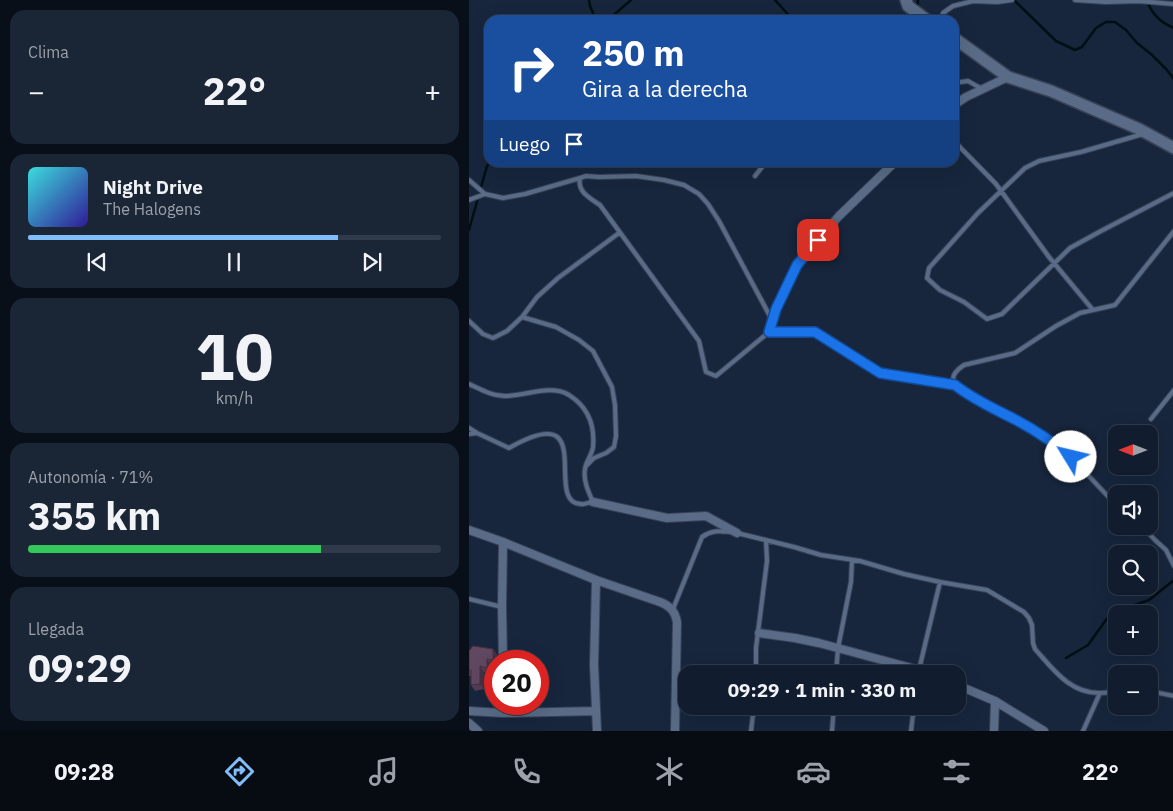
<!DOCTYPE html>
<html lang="es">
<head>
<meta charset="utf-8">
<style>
	body { margin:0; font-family:"IBM Plex Sans",sans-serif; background:#1a2536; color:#f1f3f6; height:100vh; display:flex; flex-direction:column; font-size:19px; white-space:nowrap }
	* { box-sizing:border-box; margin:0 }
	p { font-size:16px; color:#9ca1aa }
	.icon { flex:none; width:28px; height:28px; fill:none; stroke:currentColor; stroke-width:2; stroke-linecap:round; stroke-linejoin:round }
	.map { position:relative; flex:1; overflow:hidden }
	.panel { display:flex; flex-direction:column; gap:10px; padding:10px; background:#090f19; width:469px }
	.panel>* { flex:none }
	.hud { position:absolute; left:15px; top:15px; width:475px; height:152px; border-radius:15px; box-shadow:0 5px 20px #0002,0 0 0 1px #303a4a; background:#1a4fa0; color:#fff; overflow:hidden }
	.needle { width:32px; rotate:270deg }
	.tools { position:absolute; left:639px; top:425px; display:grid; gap:10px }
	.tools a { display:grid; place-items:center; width:50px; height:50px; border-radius:10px; background:#111c2e; box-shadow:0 5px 20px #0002,0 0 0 1px #303a4a; font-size:25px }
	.speed { position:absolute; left:15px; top:650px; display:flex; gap:10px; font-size:25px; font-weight:700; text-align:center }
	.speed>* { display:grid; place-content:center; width:65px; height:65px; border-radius:50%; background:#111c2e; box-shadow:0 5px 20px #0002,0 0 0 1px #303a4a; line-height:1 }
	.speed .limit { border:8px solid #d22; background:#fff; color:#111 }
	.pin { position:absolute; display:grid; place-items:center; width:42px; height:42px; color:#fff; margin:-21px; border-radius:10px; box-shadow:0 2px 8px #0006 }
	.me { position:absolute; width:55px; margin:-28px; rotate:306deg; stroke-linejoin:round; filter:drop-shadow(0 0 4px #0008) }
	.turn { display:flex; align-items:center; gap:18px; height:105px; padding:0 15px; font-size:22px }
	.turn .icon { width:65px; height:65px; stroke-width:2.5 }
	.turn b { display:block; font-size:35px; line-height:42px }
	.then { display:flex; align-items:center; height:48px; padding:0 15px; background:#0003; gap:10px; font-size:19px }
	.big { font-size:38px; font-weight:800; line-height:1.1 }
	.panel .card { flex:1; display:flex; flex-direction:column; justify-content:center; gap:8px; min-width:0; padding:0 18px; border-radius:15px; background:#1a2536 }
	.panel .dial { align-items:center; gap:0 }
	.dial b { font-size:65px; line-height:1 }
	.song { display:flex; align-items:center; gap:15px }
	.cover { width:60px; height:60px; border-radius:8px; background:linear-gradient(135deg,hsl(180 70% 55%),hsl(250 70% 35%)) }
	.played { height:5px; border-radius:2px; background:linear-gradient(90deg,#81bdfa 75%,#303a4a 75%) }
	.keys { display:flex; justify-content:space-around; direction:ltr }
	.heat { display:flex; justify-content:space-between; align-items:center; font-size:28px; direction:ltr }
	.charge { height:8px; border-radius:4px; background:linear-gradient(90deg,#34c759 71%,#303a4a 0) }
	.trip { position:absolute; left:209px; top:665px; width:288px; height:50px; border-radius:15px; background:#111c2e; box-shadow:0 5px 20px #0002,0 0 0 1px #303a4a; font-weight:800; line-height:50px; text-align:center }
	.dock { display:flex; height:80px; justify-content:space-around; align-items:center; background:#070b12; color:#9ca1aa }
	.dock .icon { width:35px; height:35px }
	.dock .on { color:#81bdfa }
	.dock b { font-size:22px; color:#f1f3f6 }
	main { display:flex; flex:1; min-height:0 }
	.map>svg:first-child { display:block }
</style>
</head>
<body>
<main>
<section class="panel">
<div class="card"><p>Clima</p>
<div class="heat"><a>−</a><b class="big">22°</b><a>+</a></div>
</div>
<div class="card">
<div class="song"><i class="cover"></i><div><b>Night Drive</b><p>The Halogens</p></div></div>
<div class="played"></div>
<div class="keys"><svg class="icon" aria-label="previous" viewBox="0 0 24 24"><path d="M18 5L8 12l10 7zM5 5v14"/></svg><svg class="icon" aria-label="pause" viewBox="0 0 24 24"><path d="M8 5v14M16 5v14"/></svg><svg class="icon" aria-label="next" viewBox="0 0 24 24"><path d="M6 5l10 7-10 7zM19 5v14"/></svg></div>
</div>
<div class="card dial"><b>10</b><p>km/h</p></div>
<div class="card"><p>Autonomía · 71%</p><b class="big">355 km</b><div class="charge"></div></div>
<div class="card"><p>Llegada</p><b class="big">09:29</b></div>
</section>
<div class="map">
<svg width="705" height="731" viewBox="0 0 705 731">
	<rect width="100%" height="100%" fill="#17263d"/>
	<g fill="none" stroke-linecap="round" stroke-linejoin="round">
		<path stroke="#000f11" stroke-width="2.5" d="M120 0 121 6 127 20
			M306 0 324 20
			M545 0 587 41 606 50 613 47 627 28 637 22H646L657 30 668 43 682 54 697 69 705 79
			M678 1C683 14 692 23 705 28
			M448 9 449 0
			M139 20 162 0
			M0 230 18 166 21 162
			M597 658 619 645 642 613 680 600 705 580"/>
		<defs>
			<path id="lane" d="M606 0 637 2 670 1 705 4
				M472 20 474 13 484 6 504 1 528 2 543 0
				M485 83 499 81 513 89
				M674 134 612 152 570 161 556 168 509 213 460 268 458 278 471 290 495 302 518 319 533 314 601 248 632 231 705 193
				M485 141 527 184 580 257 624 310
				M286 176 297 162
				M0 180 16 194 34 198 56 194 111 178
				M0 200 16 194
				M53 317 87 327 110 340 124 351 143 387 146 405 147 436 145 447 137 453 125 458 117 466
				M303 320 250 221 239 204 230 194 215 185 195 180 167 176 130 177 117 176 111 178C108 192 121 198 131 205L230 341 237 372 247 376 300 332H346L411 373 486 385
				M0 321 14 334 24 338 38 331 53 317 68 297 89 278 150 233
				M0 384C11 389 23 396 36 396 56 396 82 384 100 395 119 407 126 425 124 447 123 455 117 461 116 469 114 480 119 491 124 502 120 502 115 505 112 504 73 503 131 396 40 448L8 433 0 428
				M682 419 705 390
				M0 434 8 433
				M648 506 602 457 589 447 549 421 515 404 496 393C482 382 479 376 495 365L546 353 587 326 611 313 646 305 705 231
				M673 526 686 540 697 550 705 566
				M268 533 325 547 352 555 391 561 435 574 471 582 518 590 555 612 560 618 563 625 564 643 566 649C584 669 601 694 632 693 637 693 642 692 648 692
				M0 599 33 607
				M204 609 233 537C243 530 250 531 261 532
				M287 674V648L298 561 297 540
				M367 674 369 648 382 582 383 560
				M449 674 471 582
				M680 691 705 696
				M282 731 285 706
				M363 731 365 706
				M442 731 445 706
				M614 731 631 693"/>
			<path id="street" d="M485 105 497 97 539 77
				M300 332 307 309 328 265 370 216 426 162
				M124 502 198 518 237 516 268 533
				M0 530 34 542 127 580 191 602C201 606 206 611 208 622L206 731
				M127 580 125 665 128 731
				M290 633 326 638 350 643 450 670 460 674
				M34 661 33 607 34 542
				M488 685 526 701 575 731
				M0 711 34 713 127 711
				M0 723 9 731
				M525 731 526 701"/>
			<path id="secondary" d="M437 0 439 6 458 20
				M485 38 539 77 582 91 670 129 705 148"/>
		</defs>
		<use href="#lane" stroke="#384257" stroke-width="6"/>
		<use href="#street" stroke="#384257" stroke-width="10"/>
		<use href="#secondary" stroke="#384257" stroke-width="14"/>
		<use href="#lane" stroke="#596b86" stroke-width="4"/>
		<use href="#street" stroke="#596b86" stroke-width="8"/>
		<use href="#secondary" stroke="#596b86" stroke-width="11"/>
	</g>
	<path fill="#543d53" d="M24 649 28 655V661H26V665H22V673L15 672V689L6 691 2 685V676H0V651Z"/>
	<path fill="#453244" d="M24 649 28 655V661H26V662L24 660Z
		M18 659 22 665V673L18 668Z
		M11 666 15 672V689L11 684Z"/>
	<path fill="#624761" stroke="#453244" d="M4 646 24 649V660L18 659V668L11 666V684L2 685V670H0V651Z"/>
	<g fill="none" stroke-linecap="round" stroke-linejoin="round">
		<defs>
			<path id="route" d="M349 240 328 265 307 309 300 332H346L411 373 486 385C505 400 526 409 547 420 566 430 585 443 602 457"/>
		</defs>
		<use href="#route" stroke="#114b97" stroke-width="12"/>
		<use href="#route" stroke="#1a73e8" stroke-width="9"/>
	</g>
</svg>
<div class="tools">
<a><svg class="needle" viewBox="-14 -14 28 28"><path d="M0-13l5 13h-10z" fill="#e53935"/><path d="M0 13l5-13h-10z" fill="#9ca1aa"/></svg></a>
<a><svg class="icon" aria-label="sound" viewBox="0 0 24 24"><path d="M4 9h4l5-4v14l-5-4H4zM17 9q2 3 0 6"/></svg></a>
<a><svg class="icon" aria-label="search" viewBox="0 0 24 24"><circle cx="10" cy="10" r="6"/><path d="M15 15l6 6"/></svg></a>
<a>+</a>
<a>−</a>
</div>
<div class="speed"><div class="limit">20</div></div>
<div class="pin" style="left:349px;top:240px;background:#d93025"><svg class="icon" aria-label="arrive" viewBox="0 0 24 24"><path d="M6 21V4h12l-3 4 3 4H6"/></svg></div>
<svg class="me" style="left:602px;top:457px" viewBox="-20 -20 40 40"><circle r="19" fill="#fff"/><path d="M0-13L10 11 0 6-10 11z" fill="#1a73e8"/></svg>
<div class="trip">09:29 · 1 min · 330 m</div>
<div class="hud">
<div class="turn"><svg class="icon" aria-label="right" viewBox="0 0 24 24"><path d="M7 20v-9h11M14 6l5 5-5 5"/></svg><div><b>250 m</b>Gira a la derecha</div></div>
<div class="then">Luego<svg class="icon" aria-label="arrive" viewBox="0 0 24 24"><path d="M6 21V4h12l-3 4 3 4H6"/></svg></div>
</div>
</div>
</main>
<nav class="dock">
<b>09:28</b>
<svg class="icon on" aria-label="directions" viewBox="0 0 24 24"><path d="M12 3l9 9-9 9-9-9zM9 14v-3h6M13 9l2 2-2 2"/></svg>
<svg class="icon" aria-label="music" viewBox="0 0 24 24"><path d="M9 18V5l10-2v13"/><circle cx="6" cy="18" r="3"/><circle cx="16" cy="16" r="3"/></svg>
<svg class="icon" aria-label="phone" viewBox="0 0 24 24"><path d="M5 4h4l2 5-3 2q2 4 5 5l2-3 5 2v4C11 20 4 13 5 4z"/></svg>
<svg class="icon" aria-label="climate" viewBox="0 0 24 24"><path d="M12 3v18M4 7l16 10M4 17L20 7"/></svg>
<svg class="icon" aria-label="car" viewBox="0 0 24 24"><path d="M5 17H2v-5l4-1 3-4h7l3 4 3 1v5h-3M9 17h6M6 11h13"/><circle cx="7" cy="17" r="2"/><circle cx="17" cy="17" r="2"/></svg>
<svg class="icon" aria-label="filters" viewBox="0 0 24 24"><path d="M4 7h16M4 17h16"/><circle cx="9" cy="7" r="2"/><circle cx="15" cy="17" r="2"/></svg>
<b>22°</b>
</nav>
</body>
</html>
